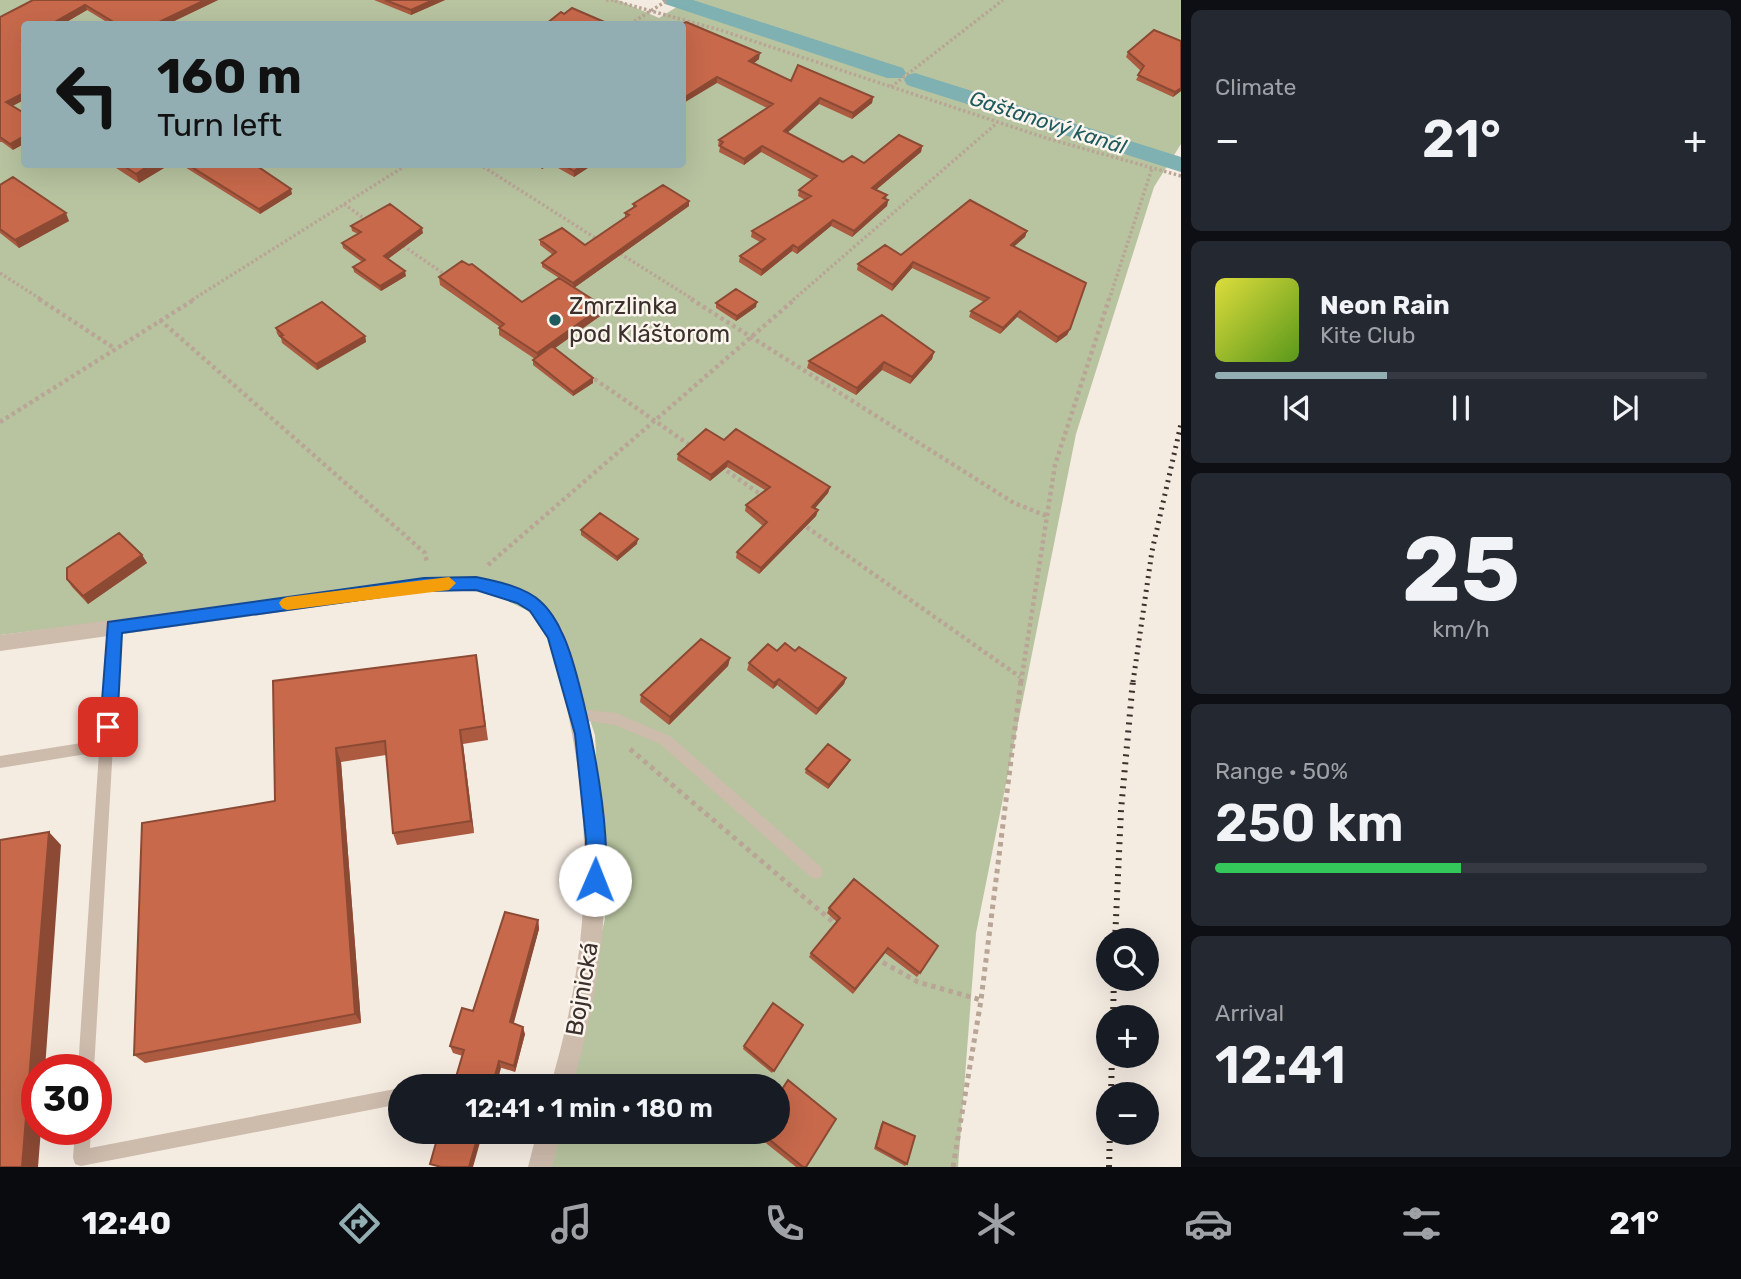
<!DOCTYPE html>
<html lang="en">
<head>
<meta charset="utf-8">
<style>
	body { margin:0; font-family:Rubik,sans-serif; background:#242831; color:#f1f3f6; height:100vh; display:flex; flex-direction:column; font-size:26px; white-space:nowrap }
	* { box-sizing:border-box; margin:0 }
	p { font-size:23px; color:#9ea1a6 }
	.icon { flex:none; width:38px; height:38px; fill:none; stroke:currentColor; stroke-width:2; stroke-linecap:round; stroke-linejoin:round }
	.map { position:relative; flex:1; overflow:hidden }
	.drawer { display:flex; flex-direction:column; gap:10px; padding:10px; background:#0d0f14; width:560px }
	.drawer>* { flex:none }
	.hud { position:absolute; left:21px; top:21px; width:665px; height:147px; border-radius:7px; box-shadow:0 7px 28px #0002; background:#92aeb2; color:#111; overflow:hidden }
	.fabs { position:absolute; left:1096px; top:928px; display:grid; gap:14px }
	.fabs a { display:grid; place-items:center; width:63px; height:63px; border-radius:50%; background:#171b24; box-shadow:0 7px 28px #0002; font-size:35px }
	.speed { position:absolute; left:21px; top:1054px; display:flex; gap:14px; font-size:35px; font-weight:700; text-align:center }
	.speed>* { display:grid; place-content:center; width:91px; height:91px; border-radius:50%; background:#171b24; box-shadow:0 7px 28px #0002; line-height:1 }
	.speed .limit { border:10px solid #d22; background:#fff; color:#111 }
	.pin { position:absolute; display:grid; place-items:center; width:60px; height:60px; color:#fff; margin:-30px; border-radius:14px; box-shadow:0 4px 10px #0006 }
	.me { position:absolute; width:77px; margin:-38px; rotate:1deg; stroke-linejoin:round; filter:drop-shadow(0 0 5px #0008) }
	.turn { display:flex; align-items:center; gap:24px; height:147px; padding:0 21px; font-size:32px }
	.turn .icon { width:91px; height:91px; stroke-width:2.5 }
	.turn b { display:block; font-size:49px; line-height:60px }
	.big { font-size:52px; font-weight:600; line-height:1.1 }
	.drawer .widget { flex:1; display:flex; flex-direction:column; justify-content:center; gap:10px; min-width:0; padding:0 24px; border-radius:10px; background:#242831 }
	.drawer .dial { align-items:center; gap:0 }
	.dial b { font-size:91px; line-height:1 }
	.song { display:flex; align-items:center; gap:21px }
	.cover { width:84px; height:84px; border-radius:10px; background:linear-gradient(135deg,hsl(60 70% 55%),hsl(90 70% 35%)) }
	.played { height:7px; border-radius:4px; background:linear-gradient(90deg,#92aeb2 35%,#363941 35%) }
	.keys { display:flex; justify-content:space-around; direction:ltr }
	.heat { display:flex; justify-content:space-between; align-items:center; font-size:38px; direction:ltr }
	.charge { height:10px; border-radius:5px; background:linear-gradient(90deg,#34c759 50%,#363941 0) }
	.trip { position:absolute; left:388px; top:1074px; width:402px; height:70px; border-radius:35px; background:#171b24; box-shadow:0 7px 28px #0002; font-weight:600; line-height:70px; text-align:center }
	.dock { display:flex; height:112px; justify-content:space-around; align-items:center; background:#090b0e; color:#9ea1a6 }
	.dock .icon { width:49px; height:49px }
	.dock .active { color:#92aeb2 }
	.dock b { font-size:32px; color:#f1f3f6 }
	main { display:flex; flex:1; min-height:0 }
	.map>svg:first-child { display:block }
</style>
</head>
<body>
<main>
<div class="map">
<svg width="1181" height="1167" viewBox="0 0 1181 1167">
	<rect width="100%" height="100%" fill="#f4ebe1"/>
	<path fill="#b8c4a0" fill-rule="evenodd" d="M0 0H618L659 18 688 0H1181V144L1154 187 1076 434 976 933 958 1167H543L551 1132H779V1087H563L605 919 595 735 558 625 459 578 0 635ZM24 24H682V164H24Z"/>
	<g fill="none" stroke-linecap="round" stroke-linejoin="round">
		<path fill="#7fb0b2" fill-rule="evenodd" d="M662 0H693L903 68 906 73 903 78H887L665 4Z
			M915 73 1181 157V172L907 85 904 80 907 75Z"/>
		<path stroke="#b9a596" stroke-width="3.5" stroke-dasharray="2.5 2.5" stroke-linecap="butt" d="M606 0H614
			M615 1 720 30 1046 138 1181 176
			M630 24 668 0
			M891 87 1003 0
			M479 164 600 241
			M344 204 369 222
			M399 243 447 276
			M616 251 694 300
			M0 273 42 300
			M192 300 408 164
			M793 300 997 123
			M1109 300 1152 168"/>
		<path stroke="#b9a596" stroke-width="4.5" stroke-dasharray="3.5 3.5" stroke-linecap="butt" d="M39 299 114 348
			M691 299 1014 503 1047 516
			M160 320 425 553 427 563
			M583 371 691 446
			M0 422 195 299
			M721 467 763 496
			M801 523 1020 677
			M488 565 795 299
			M1021 682 1055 465 1109 299"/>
		<path stroke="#b9a596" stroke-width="5" stroke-dasharray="4.5 4.5" stroke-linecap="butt" d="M630 749 839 927
			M875 958 918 982 981 1000
			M953 1167 981 1000 1021 680"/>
		<path fill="#cdbbac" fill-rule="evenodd" d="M114 622 118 623 120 627 94 1069H78L99 752 0 768V756L100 740 108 627 110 623Z
			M579 709 616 713 670 736 821 867 823 872 821 877 816 879 811 877 660 744 615 725 574 719 572 715 574 711Z
			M395 1089 401 1092V1103L395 1105 81 1166 75 1164 73 1158 75 1129H91L90 1148Z"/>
		<path fill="#cdbbac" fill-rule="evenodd" d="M468 577C494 579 522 584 542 602 567 624 575 662 582 693 616 832 612 950 572 1087H550C589 956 596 834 565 700 558 671 553 634 530 613 502 586 459 590 424 592L0 651V635L424 578Z
			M537 1132H561L552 1167H528Z"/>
		<path stroke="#3b302b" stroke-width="5" stroke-dasharray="2 5" stroke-linecap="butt" d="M1133 682 1152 551 1181 424"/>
		<path stroke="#3b302b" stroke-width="6" stroke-dasharray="2 6" stroke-linecap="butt" d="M1115 940 1121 810 1133 680
			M1113 1017 1114 978
			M1111 1094 1112 1055
			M1109 1167 1110 1132"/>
	</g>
	<path fill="#ac5a40" d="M33 0H218L168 24H110L87 10 63 24H24L13 106V150L2 142H0V17Z
		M374 0H445L411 15Z
		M682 24 759 59 754 63 791 81 873 97 872 103 852 119 819 104 787 132 843 162 864 163 922 146 921 152 876 190 887 195 886 199 888 200 887 206 852 237 831 226 797 254 792 251 761 276 739 262 740 256 760 242 751 237 752 231 805 200 798 196 799 190 812 180 761 152 744 165 719 152 720 147 718 146 719 140 767 108 717 83Z
		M1181 41V91L1173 97 1136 80 1141 71 1126 57 1128 52Z
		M110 164H163L164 168 139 183Z
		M180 164H254L292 194 260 214Z
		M535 164H550L542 169Z
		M551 164H594L574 177Z
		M0 185 69 221 19 248 0 233Z
		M633 204 689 206 574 288 603 314 554 348 593 383 573 396 533 365V360L535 359 499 335V328L500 327 440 285 439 277 522 302 559 278 542 267V263L553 255 540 245V240L585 245 625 218V213L633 208Z
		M351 226 423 233 388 259 406 276 381 291 354 272 353 267 362 262 343 248 342 243 358 234 352 231Z
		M1027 231 1025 237 1014 246 1070 329 1067 335 1056 343 1017 317 1000 334 969 317 971 311 984 302 912 268 892 291 857 270 858 264Z
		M716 303 756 307 736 321 716 308Z
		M276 328 365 336 366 342 317 370 282 343 281 338 277 334Z
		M934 352 932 359 910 384 882 370 856 395 807 368 809 361Z
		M724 440 830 487 828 493 815 508 818 510 816 516 759 574 736 558 737 552 763 526 745 511 746 505 765 490 727 467 710 481 677 460 678 454Z
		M581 530 637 544 617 561 581 535Z
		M142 555 147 563 88 604 72 587 67 579Z
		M777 651H795L846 678 844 684 816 715 777 685 773 689 747 670 749 663Z
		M476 655 488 740 463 744 474 833 397 845 393 833 386 755 341 762 361 1023 145 1063 134 1055 275 801 273 681Z
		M730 658 728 666 669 725 640 702 641 695Z
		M848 764 828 789 805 773 806 769Z
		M829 908 938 946 917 977 885 953 853 994 809 957 811 953 837 922 827 913Z
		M538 920 539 929 513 1023 525 1034 515 1072 453 1053 450 1046Z
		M803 1025 772 1073 743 1049 744 1046Z
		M883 1122 907 1164 905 1166 874 1149 881 1124Z
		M779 1132 806 1167H796L753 1133Z"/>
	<path fill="#8c4a34" d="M205 0H218L168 24H155Z
		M433 0H445L411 15V10Z
		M85 5 87 10 63 24H51Z
		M760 53 759 59 749 67V61Z
		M717 77V83L682 104V99Z
		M1181 88V91L1173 97 1175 92Z
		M24 93V100L9 108 6 102Z
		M873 97 872 103 852 119 853 113Z
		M820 98 819 104 783 137 784 131Z
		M24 136V144L13 150 10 144Z
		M762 146 761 152 744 165V159Z
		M922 146 921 152 871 194 872 188Z
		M151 164H163L164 168 139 183 136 174Z
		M542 164H550L542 169Z
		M584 164H594L574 177V171Z
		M291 189 292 194 260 214 259 209Z
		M888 200 887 206 852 237 854 231Z
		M689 201V206L574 288 573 283Z
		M66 213 69 221 19 248 15 240Z
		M833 220 831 226 797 254 798 248Z
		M422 228 423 233 385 261 384 256Z
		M1027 231 1025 237 1009 251 1011 245Z
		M793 245 792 251 761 276 762 270Z
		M913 262 912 268 892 291 893 285Z
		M405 271 406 276 381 291 380 286Z
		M757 302 756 307 736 321 737 316Z
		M603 306V314L537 361V353Z
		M1020 311 1017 317 1000 334 1003 328Z
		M1070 329 1067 335 1056 343 1058 337Z
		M365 336 366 342 317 370 316 364Z
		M934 352 932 359 910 384 912 377Z
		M884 362 882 370 856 395 857 388Z
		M593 378V383L573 396V392Z
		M728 461 727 467 710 481 711 475Z
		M830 487 828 493 811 513 812 507Z
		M818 510 816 516 759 574 761 568Z
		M638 539 637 544 617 561V557Z
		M142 555 147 563 88 604 83 596Z
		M730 658 728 666 669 725 670 717Z
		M846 678 844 684 816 715 818 709Z
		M779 679 777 685 773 689 774 683Z
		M460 730 463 744 474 833 471 821Z
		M336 748 341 762 361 1023 355 1014Z
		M850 760 848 764 828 789 829 785Z
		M49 832 61 845 45 1069H37V1129H41L38 1167H22Z
		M538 920 539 929 512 1030 510 1022Z
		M523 1027 525 1034 515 1072 514 1066Z
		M499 1061 501 1068 496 1087H492Z
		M479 1132H483L473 1167H469Z"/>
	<path fill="#c8694b" stroke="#8c4a34" stroke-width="2" d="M33 0H205L155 24H117L85 5 51 24H24V40L22 41 24 43V93L6 102 24 113V136L10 144 0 137V17Z
		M385 0H433L411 10Z
		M572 8 609 24H546L561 12 564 14Z
		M686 22 760 53 749 61 791 81 798 65 873 97 853 113 820 98 784 131 843 162 852 156 864 163 899 135 922 146 872 188 887 195 883 198 888 200 854 231 833 220 798 248 793 245 762 270 740 256 765 239 752 231 811 196 799 190 817 176 762 146 744 159 720 146 723 142 719 140 773 104 717 77 682 99V24Z
		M1154 30 1181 41V88L1175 92 1138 75 1144 66 1128 52Z
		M121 164H151L136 174Z
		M187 164H254L291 189 259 209Z
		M562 164H584L574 171Z
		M13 177 66 213 15 240 0 229V185Z
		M663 185 689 201 573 283 542 263 556 252 540 240 562 228 585 245 629 215 625 213 636 206 633 204Z
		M970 200 1027 231 1011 245 1086 283 1070 329 1058 337 1020 311 1003 328 971 311 989 298 913 262 893 285 858 264 885 245 901 255Z
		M390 204 422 228 384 256 405 271 380 286 353 267 365 260 342 243 361 232 351 226Z
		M462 261 469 265 472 264 522 302 559 278 603 306 537 353 499 328 504 324 439 277Z
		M736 289 757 302 737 316 716 303Z
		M322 302 365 336 316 364 280 336 283 335 276 328Z
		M882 315 934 352 912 377 884 362 857 388 809 361Z
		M552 346 593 378 573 392 533 360Z
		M706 429 724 440 736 429 830 487 812 507 818 510 761 568 737 552 767 522 746 505 770 487 728 461 711 475 678 454Z
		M600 513 638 539 617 557 581 530Z
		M119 533 142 555 83 596 67 579V568Z
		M701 639 730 658 670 717 641 695Z
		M785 643 795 651 799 647 846 678 818 709 779 679 774 683 749 663 768 644 777 651Z
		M476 655 485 726 460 730 471 821 393 833 385 741 336 748 355 1014 134 1055 142 823 275 801 273 681Z
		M828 744 850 760 829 785 806 769Z
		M49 832 22 1167H0V840Z
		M854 879 938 946 920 973 888 948 855 989 811 953 840 918 829 908Z
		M505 912 538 920 510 1022 523 1027 514 1066 499 1061 492 1087H453L464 1050 450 1046 462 1008 473 1011Z
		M773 1003 803 1025 774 1071 744 1046Z
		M788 1080 836 1119 806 1167H803L760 1132H779V1094Z
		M883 1122 915 1136 907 1164 876 1147Z
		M439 1132H479L469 1167H441L430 1164Z"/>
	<path fill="#1a73e8" stroke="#114b97" stroke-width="2" d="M476 577C496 581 526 587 541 602 549 609 558 623 562 633 582 672 618 848 602 886L595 889 588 886 586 880V840L575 734 548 638 530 611 517 603 476 590 424 591 122 633 117 727 114 732 108 734 102 732 100 727 108 622 424 578Z"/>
	<path fill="#f59e0b" d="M449 577 456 583 449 590 287 610 282 608 279 603 282 599 287 597Z"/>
	<circle fill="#1f5a5e" stroke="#fbf5ee" stroke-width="2.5" cx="555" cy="320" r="7"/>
	<g text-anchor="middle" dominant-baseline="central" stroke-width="5" stroke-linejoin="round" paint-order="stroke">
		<g font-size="21" font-style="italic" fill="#1f5a5e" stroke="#fbf5ee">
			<text transform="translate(1048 122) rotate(18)">Gaštanový kanál</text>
		</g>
		<g font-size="24" fill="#3b302b" stroke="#fbf5ee" text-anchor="start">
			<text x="569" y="306">Zmrzlinka<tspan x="569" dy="28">pod Kláštorom</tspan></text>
		</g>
		<g font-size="24" fill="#3b302b" stroke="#fbf5ee">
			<text transform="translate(582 989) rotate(-80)">Bojnická</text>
		</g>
	</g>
</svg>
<div class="fabs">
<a><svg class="icon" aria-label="search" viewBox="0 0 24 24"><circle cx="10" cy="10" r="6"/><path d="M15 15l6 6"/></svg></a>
<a>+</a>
<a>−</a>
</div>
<div class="speed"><div class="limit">30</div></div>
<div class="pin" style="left:108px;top:727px;background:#d93025"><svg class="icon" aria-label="arrive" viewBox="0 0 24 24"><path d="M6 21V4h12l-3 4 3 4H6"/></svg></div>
<svg class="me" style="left:595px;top:880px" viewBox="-20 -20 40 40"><circle r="19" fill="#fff"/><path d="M0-13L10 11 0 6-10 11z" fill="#1a73e8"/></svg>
<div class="trip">12:41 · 1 min · 180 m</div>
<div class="hud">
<div class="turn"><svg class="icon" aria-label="left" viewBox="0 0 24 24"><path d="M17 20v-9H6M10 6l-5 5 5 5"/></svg><div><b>160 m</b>Turn left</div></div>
</div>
</div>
<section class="drawer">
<div class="widget"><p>Climate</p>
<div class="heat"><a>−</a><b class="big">21°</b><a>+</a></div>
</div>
<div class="widget">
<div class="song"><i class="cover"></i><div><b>Neon Rain</b><p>Kite Club</p></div></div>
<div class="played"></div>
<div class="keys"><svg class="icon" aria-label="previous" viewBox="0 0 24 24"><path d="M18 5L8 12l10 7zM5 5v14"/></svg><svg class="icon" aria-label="pause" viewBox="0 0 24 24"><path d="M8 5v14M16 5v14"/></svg><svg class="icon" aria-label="next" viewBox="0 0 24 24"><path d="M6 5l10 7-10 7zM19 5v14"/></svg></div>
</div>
<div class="widget dial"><b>25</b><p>km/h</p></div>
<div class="widget"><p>Range · 50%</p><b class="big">250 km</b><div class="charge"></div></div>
<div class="widget"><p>Arrival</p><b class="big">12:41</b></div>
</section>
</main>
<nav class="dock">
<b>12:40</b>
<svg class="icon active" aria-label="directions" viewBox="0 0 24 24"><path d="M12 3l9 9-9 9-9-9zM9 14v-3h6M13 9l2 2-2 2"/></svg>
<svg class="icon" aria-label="music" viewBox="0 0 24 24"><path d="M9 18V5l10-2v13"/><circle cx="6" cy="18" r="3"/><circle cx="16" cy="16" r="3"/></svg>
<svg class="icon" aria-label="phone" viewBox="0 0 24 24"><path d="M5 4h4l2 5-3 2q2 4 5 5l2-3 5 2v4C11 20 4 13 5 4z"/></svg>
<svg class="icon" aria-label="climate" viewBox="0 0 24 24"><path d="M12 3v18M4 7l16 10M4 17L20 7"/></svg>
<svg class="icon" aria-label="car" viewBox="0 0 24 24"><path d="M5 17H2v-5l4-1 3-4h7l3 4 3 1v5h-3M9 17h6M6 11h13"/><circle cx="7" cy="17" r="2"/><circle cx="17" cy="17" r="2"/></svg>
<svg class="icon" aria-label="filters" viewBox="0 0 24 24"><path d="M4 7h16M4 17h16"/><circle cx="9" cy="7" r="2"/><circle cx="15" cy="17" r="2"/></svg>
<b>21°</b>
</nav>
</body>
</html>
